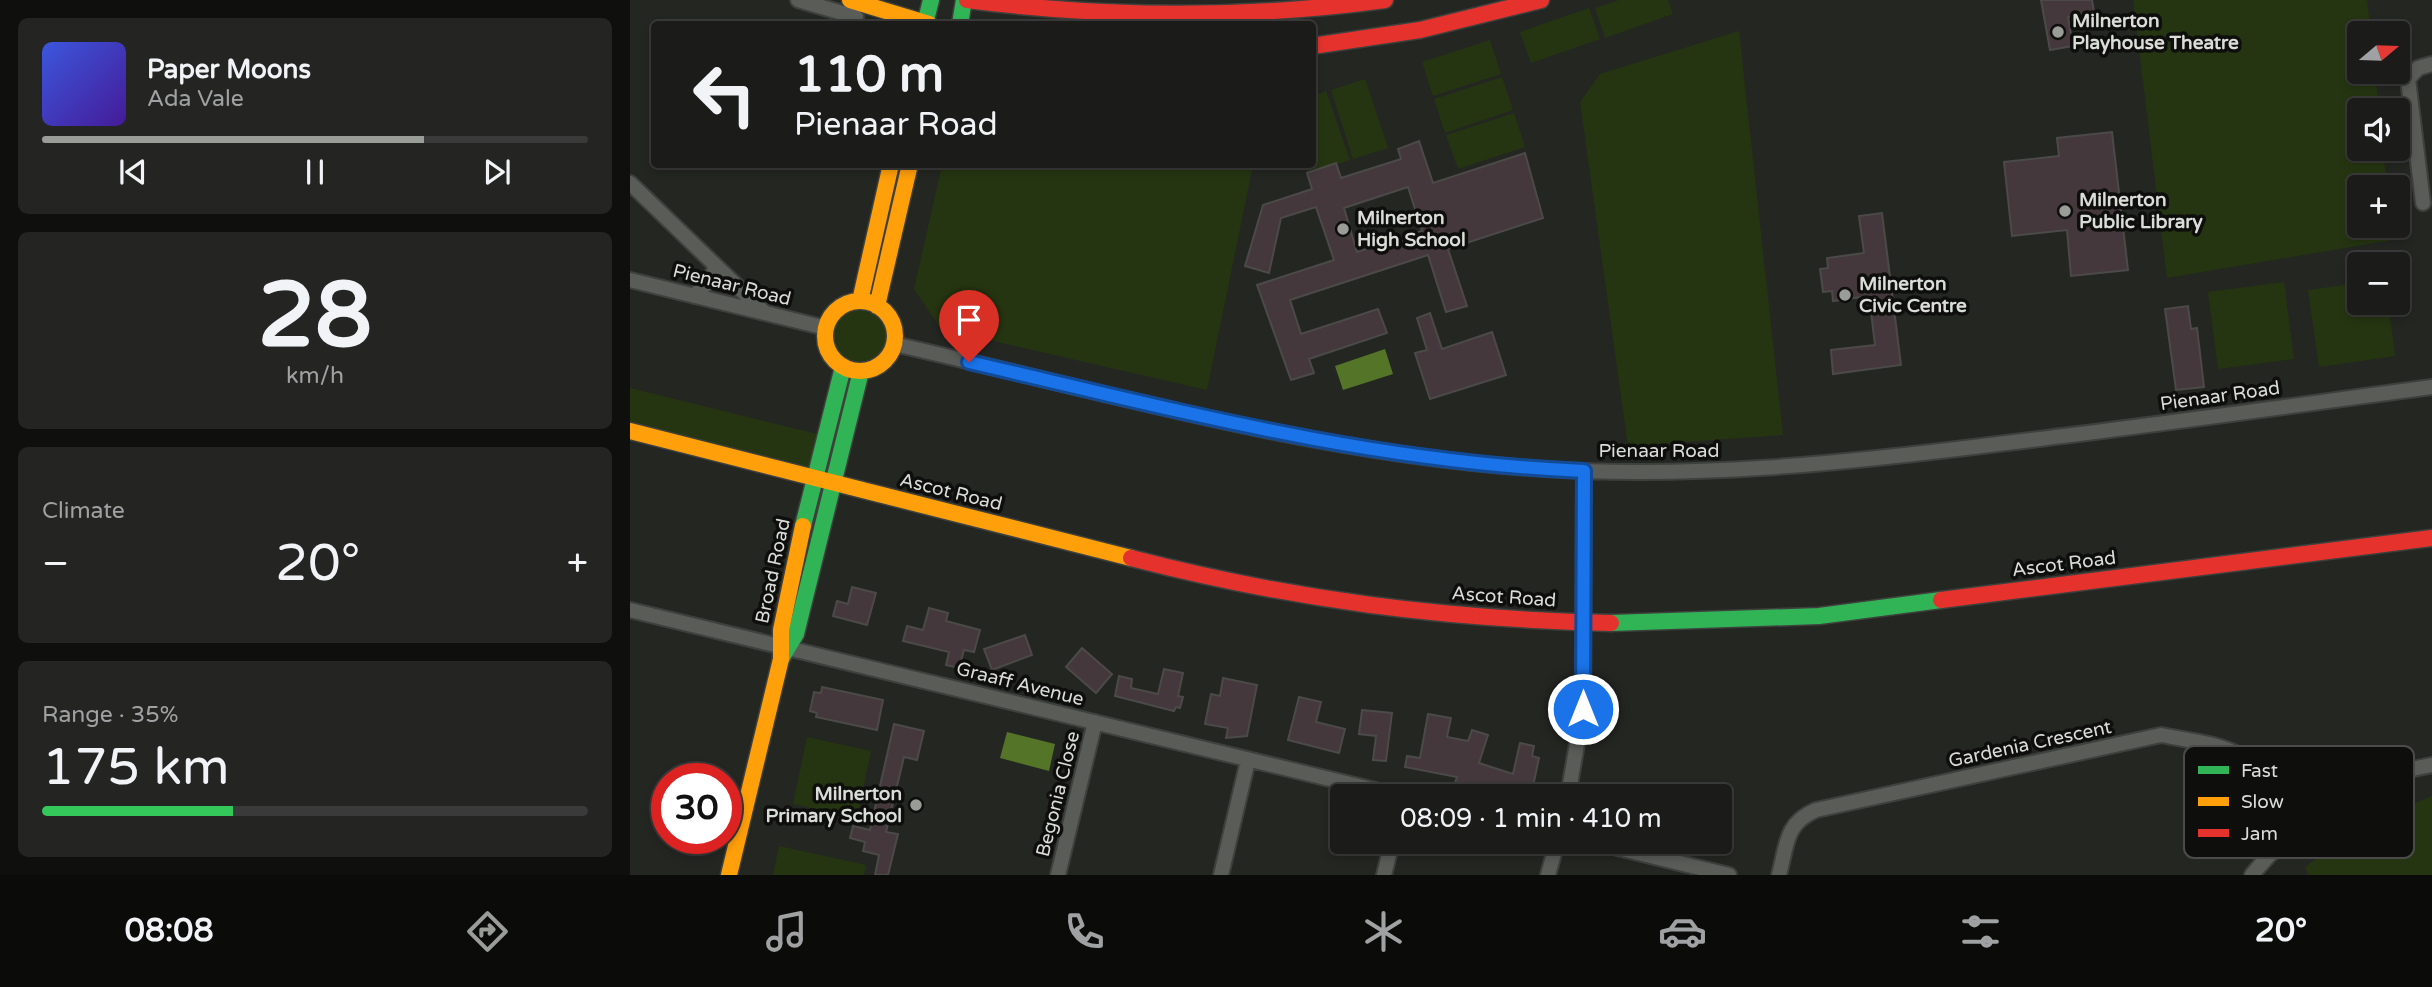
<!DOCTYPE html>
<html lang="en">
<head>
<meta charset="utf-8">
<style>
	body { margin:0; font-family:"Varela Round",sans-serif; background:#242523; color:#f1f3f6; height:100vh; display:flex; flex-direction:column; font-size:26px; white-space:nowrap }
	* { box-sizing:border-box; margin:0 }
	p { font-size:23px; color:#a0a1a2 }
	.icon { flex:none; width:38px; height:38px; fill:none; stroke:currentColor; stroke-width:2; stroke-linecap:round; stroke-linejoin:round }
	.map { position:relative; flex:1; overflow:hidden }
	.panel { display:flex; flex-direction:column; gap:18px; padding:18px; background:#0f0f0e; width:630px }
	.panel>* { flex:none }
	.guide { position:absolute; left:21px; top:21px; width:665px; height:147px; border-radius:7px; box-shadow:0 4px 10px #0003,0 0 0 2px #393a39; background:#1b1c1a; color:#f1f3f6; overflow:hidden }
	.needle { width:46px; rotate:71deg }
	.fabs { position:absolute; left:1717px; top:21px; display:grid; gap:14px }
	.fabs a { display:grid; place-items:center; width:63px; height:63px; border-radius:7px; background:#1b1c1a; box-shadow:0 4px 10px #0003,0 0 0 2px #393a39; font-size:35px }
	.speed { position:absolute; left:21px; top:763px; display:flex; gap:14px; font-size:35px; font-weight:700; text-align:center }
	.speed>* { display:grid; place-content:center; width:91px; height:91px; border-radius:50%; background:#1b1c1a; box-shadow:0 4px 10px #0003,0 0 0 2px #393a39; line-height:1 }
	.speed .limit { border:10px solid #d22; background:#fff; color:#111 }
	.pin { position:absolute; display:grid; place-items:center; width:60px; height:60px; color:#fff; margin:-72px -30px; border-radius:50% 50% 50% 0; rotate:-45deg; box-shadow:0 0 7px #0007 }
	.pin .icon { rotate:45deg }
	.me { position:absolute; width:77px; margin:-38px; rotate:0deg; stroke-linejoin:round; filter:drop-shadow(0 0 5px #0008) }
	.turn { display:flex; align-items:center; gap:24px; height:147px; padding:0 28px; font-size:32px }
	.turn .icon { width:91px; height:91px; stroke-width:2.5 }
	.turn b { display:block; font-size:49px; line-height:60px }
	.big { font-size:52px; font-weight:600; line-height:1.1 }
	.panel .card { flex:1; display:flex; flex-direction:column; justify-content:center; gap:10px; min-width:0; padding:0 24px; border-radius:10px; background:#242523 }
	.panel .dial { align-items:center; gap:0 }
	.dial b { font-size:91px; line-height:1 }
	.song { display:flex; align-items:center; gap:21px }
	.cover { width:84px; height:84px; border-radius:10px; background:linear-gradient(135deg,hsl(230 70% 55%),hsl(260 70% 35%)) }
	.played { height:7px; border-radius:4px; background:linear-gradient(90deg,#9a9c98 70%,#393a39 70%) }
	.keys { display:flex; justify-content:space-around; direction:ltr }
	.heat { display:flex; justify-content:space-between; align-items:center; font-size:38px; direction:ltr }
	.charge { height:10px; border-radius:5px; background:linear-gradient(90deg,#34c759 35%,#393a39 0) }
	.trip { position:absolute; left:700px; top:784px; width:402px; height:70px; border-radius:7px; background:#1b1c1a; box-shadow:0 4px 10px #0003,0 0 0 2px #393a39; font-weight:600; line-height:70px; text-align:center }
	.tab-bar { display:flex; height:112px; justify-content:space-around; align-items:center; background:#0b0b0a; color:#a0a1a2 }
	.tab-bar .icon { width:49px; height:49px }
	.tab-bar .selected { color:#9a9c98 }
	.tab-bar b { font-size:32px; color:#f1f3f6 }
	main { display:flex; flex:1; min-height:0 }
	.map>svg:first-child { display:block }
</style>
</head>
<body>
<main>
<section class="panel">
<div class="card">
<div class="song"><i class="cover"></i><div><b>Paper Moons</b><p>Ada Vale</p></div></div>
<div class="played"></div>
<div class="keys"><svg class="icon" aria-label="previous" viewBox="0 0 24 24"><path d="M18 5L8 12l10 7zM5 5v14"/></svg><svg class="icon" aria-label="pause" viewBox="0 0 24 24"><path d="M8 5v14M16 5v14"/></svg><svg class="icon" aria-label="next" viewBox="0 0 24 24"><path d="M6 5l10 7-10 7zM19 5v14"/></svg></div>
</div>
<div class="card dial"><b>28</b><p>km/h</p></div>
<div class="card"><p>Climate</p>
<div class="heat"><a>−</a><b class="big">20°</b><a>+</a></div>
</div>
<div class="card"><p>Range · 35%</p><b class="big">175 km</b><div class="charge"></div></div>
</section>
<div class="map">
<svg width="1802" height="875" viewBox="0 0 1802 875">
	<rect width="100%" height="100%" fill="#242622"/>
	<path fill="#253511" d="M989 0H1038L1043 14 975 38 965 8Z
		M1503 0H1737L1741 33H1729V72H1745L1749 110H1729V149H1753L1757 187H1729V226H1761L1762 240 1537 278Z
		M959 8 970 39 901 63 890 32Z
		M1109 31 1153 435 998 446 950 102 970 74Z
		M860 40 871 74 803 96 792 62Z
		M872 77 883 110 815 133 804 99Z
		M735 79 758 148 723 159 701 90Z
		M696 91 720 160 678 174 675 165 682 164 683 96Z
		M884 113 895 147 828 169 816 135Z
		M312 165H623L577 390 311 329 284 289Z
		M1654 282 1664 359 1588 369 1578 292Z
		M1729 283V303H1758L1765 356 1689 367 1678 290Z
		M203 336a27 27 0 1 1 54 0a27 27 0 1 1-54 0Z
		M0 388 195 436 185 477 0 432Z
		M177 737 241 751 227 818 163 804Z
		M1802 796V875H1678L1675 867 1731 826Z
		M149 846 236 865 234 875H143Z"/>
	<path fill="#547527" d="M755 349 763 374 713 390 705 366Z
		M377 732 425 744 419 771 370 758Z"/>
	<path fill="#45383d" stroke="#4b4a49" stroke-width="2" fill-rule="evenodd" d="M1411 0H1462L1464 12 1438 17 1443 46 1420 50Z
		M1482 132 1498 270 1441 276 1437 230 1382 236 1374 162 1429 156 1427 138Z
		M789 141 803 183 895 153 913 218 818 249 837 306 816 312 798 255 660 300 671 334 748 309 757 333 679 359 684 373 661 380 627 285 704 260 686 207 651 218 639 273 615 266 633 205 682 189 677 173 706 163 711 178 771 159 768 149ZM778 187 792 231 727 252 714 208Z
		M1252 213 1271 365 1203 374 1201 350 1245 345 1239 296 1203 301 1202 291 1193 292 1190 269 1198 268 1197 258 1234 253 1229 216Z
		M1558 306 1561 329 1567 328 1574 387 1546 390 1535 309Z
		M800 313 812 349 862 332 876 375 800 399 785 353 797 350 787 318Z
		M222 587 246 593 237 625 203 616 207 601 218 604Z
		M299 608 318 613 316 621 350 630 344 652 334 650 329 668 316 665 319 652 273 641 277 626 293 630Z
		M395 635 402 655 362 670 354 649Z
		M452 648 482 674 466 693 436 667Z
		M534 669 553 673 548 696 553 697 550 708 546 707 544 711 485 696 489 676 502 679 501 688 528 694Z
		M593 678 627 685 617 736 596 738 598 728 575 724 581 694 590 696Z
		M192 687 253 700 247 730 186 717 187 713 180 711 184 692 191 693Z
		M669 697 691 702 686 722 715 729 709 753 658 740Z
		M732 710 762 713 756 761 743 760 746 736 729 734Z
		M798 714 821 718 817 737 838 741 842 730 858 735 849 763 883 774 890 743 904 746 902 756 909 758 901 796H869L825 783 827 777 775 767 777 756 790 758Z
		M264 724 294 731 287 760 274 757 256 832 268 834 258 875H245L249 855 233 851 235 842 220 838 223 826 240 830Z"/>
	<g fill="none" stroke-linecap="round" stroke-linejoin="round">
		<defs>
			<path id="street" d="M168 0 226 17
				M0 183 135 313
				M1793 203 1778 79 1788 68 1802 64
				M0 280 196 328
				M64 296 80 280 86 266
				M264 344C475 392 683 453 900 468 1060 480 1217 463 1376 443 1518 426 1660 406 1802 387
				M0 610 770 796
				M938 796 953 709 954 471
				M963 842 1099 875
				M428 875 465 722
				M591 875 618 760
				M754 875 762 842
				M918 875 927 842
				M1149 875C1157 845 1155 823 1186 810L1531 735C1556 740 1592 743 1614 758 1637 773 1653 803 1669 824
				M1622 875C1668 818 1729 778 1802 765"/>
			<path id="fast" d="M295 24 301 0
				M330 24 334 0
				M173 526 213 367
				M981 623 1189 616 1311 600
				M151 659 166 634 231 371"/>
			<path id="slow" d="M220 0 299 24
				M195 336a35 35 0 1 1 70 0a35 35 0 1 1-70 0Z
				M230 301 261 164
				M247 306 280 164
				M0 431 501 558
				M99 875 151 659V630L173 526"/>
			<path id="jam" d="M337 0C477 18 615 19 755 0
				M682 46 790 30 911 0
				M501 558C663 600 814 619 981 623
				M1311 600 1802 538"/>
		</defs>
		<use href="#street" stroke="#3e403d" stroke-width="18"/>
		<use href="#fast" stroke="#3e403d" stroke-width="19"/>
		<use href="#slow" stroke="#3e403d" stroke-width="19"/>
		<use href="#jam" stroke="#3e403d" stroke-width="19"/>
		<use href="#street" stroke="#5a5c58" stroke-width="14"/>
		<use href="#fast" stroke="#30b455" stroke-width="16"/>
		<use href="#slow" stroke="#ff9f0a" stroke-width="16"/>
		<use href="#jam" stroke="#e5322d" stroke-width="16"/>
	</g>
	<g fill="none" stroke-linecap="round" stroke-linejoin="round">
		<defs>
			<path id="route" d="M339 362C546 410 739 462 954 471L953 709"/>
		</defs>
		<use href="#route" stroke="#114b97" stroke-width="18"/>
		<use href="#route" stroke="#1a73e8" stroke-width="12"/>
	</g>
	<g fill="#9a9c98" stroke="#0e0f0d" stroke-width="2.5">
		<circle cx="1428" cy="32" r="7"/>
		<circle cx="1435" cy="211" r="7"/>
		<circle cx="713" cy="229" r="7"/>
		<circle cx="1215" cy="295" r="7"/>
		<circle cx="286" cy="805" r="7"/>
	</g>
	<g text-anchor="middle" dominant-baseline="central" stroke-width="7" stroke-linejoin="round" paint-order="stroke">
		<g font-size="19" font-weight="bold" fill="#dadcd8" stroke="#0e0f0d" text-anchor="start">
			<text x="1442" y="21">Milnerton<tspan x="1442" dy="22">Playhouse Theatre</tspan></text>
			<text x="1449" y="200">Milnerton<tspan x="1449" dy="22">Public Library</tspan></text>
			<text x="727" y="218">Milnerton<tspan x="727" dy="22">High School</tspan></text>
			<text x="1229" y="284">Milnerton<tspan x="1229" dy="22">Civic Centre</tspan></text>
			<text x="272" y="794" text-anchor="end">Milnerton<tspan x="272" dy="22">Primary School</tspan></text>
		</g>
		<g font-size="19" fill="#dadcd8" stroke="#0e0f0d">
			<text transform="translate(102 285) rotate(14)">Pienaar Road</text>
			<text transform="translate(1590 396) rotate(-8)">Pienaar Road</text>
			<text x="1029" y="451">Pienaar Road</text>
			<text transform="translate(321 492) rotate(14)">Ascot Road</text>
			<text transform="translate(1434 564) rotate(-7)">Ascot Road</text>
			<text transform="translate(143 571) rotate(-78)">Broad Road</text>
			<text transform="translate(874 597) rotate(4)">Ascot Road</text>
			<text transform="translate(390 684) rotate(14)">Graaff Avenue</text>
			<text transform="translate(1400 744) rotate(-12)">Gardenia Crescent</text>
			<text transform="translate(428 794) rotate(-76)">Begonia Close</text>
		</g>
	</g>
	<rect x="1554" y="746" width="230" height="112" rx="10" fill="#0e0f0d" stroke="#4b4c4a" stroke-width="2"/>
	<rect x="1568" y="766" width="31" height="8" fill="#30b455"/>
	<rect x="1568" y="797" width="31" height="9" fill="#ff9f0a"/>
	<rect x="1568" y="829" width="31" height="8" fill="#e5322d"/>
	<g font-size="19" fill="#dadcd8">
		<text x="1611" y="777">Fast</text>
		<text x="1611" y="808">Slow</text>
		<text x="1611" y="840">Jam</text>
	</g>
</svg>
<div class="fabs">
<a><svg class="needle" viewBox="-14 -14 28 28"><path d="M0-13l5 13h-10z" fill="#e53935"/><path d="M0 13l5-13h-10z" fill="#a0a1a2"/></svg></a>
<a><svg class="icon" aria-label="sound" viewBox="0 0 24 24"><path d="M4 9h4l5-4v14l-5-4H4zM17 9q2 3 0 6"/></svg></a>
<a>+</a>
<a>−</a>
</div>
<div class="speed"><div class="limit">30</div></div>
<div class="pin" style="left:339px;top:362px;background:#d93025"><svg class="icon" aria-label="arrive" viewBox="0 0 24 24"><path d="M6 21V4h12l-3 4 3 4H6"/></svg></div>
<svg class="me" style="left:953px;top:709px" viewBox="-20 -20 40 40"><circle r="17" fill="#1a73e8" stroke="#fff" stroke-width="3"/><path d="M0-11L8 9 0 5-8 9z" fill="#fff"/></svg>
<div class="trip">08:09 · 1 min · 410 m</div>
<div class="guide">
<div class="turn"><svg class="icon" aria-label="left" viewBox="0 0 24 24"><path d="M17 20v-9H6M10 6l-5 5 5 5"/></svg><div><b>110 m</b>Pienaar Road</div></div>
</div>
</div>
</main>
<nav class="tab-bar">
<b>08:08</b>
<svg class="icon selected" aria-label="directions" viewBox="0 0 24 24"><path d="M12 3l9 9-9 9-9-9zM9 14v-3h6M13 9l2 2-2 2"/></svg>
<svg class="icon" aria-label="music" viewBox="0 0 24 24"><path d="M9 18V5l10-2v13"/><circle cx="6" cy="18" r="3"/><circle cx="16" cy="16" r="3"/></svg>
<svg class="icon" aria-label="phone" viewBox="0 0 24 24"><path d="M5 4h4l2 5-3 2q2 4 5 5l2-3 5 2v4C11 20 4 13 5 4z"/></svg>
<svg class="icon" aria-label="climate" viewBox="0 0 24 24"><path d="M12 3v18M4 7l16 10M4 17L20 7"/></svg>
<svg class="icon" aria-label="car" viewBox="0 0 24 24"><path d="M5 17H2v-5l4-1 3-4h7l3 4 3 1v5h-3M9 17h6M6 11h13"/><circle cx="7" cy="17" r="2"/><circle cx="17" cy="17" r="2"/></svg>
<svg class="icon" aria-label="filters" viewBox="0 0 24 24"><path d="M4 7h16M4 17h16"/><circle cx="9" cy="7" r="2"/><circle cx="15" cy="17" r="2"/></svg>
<b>20°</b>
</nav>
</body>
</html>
